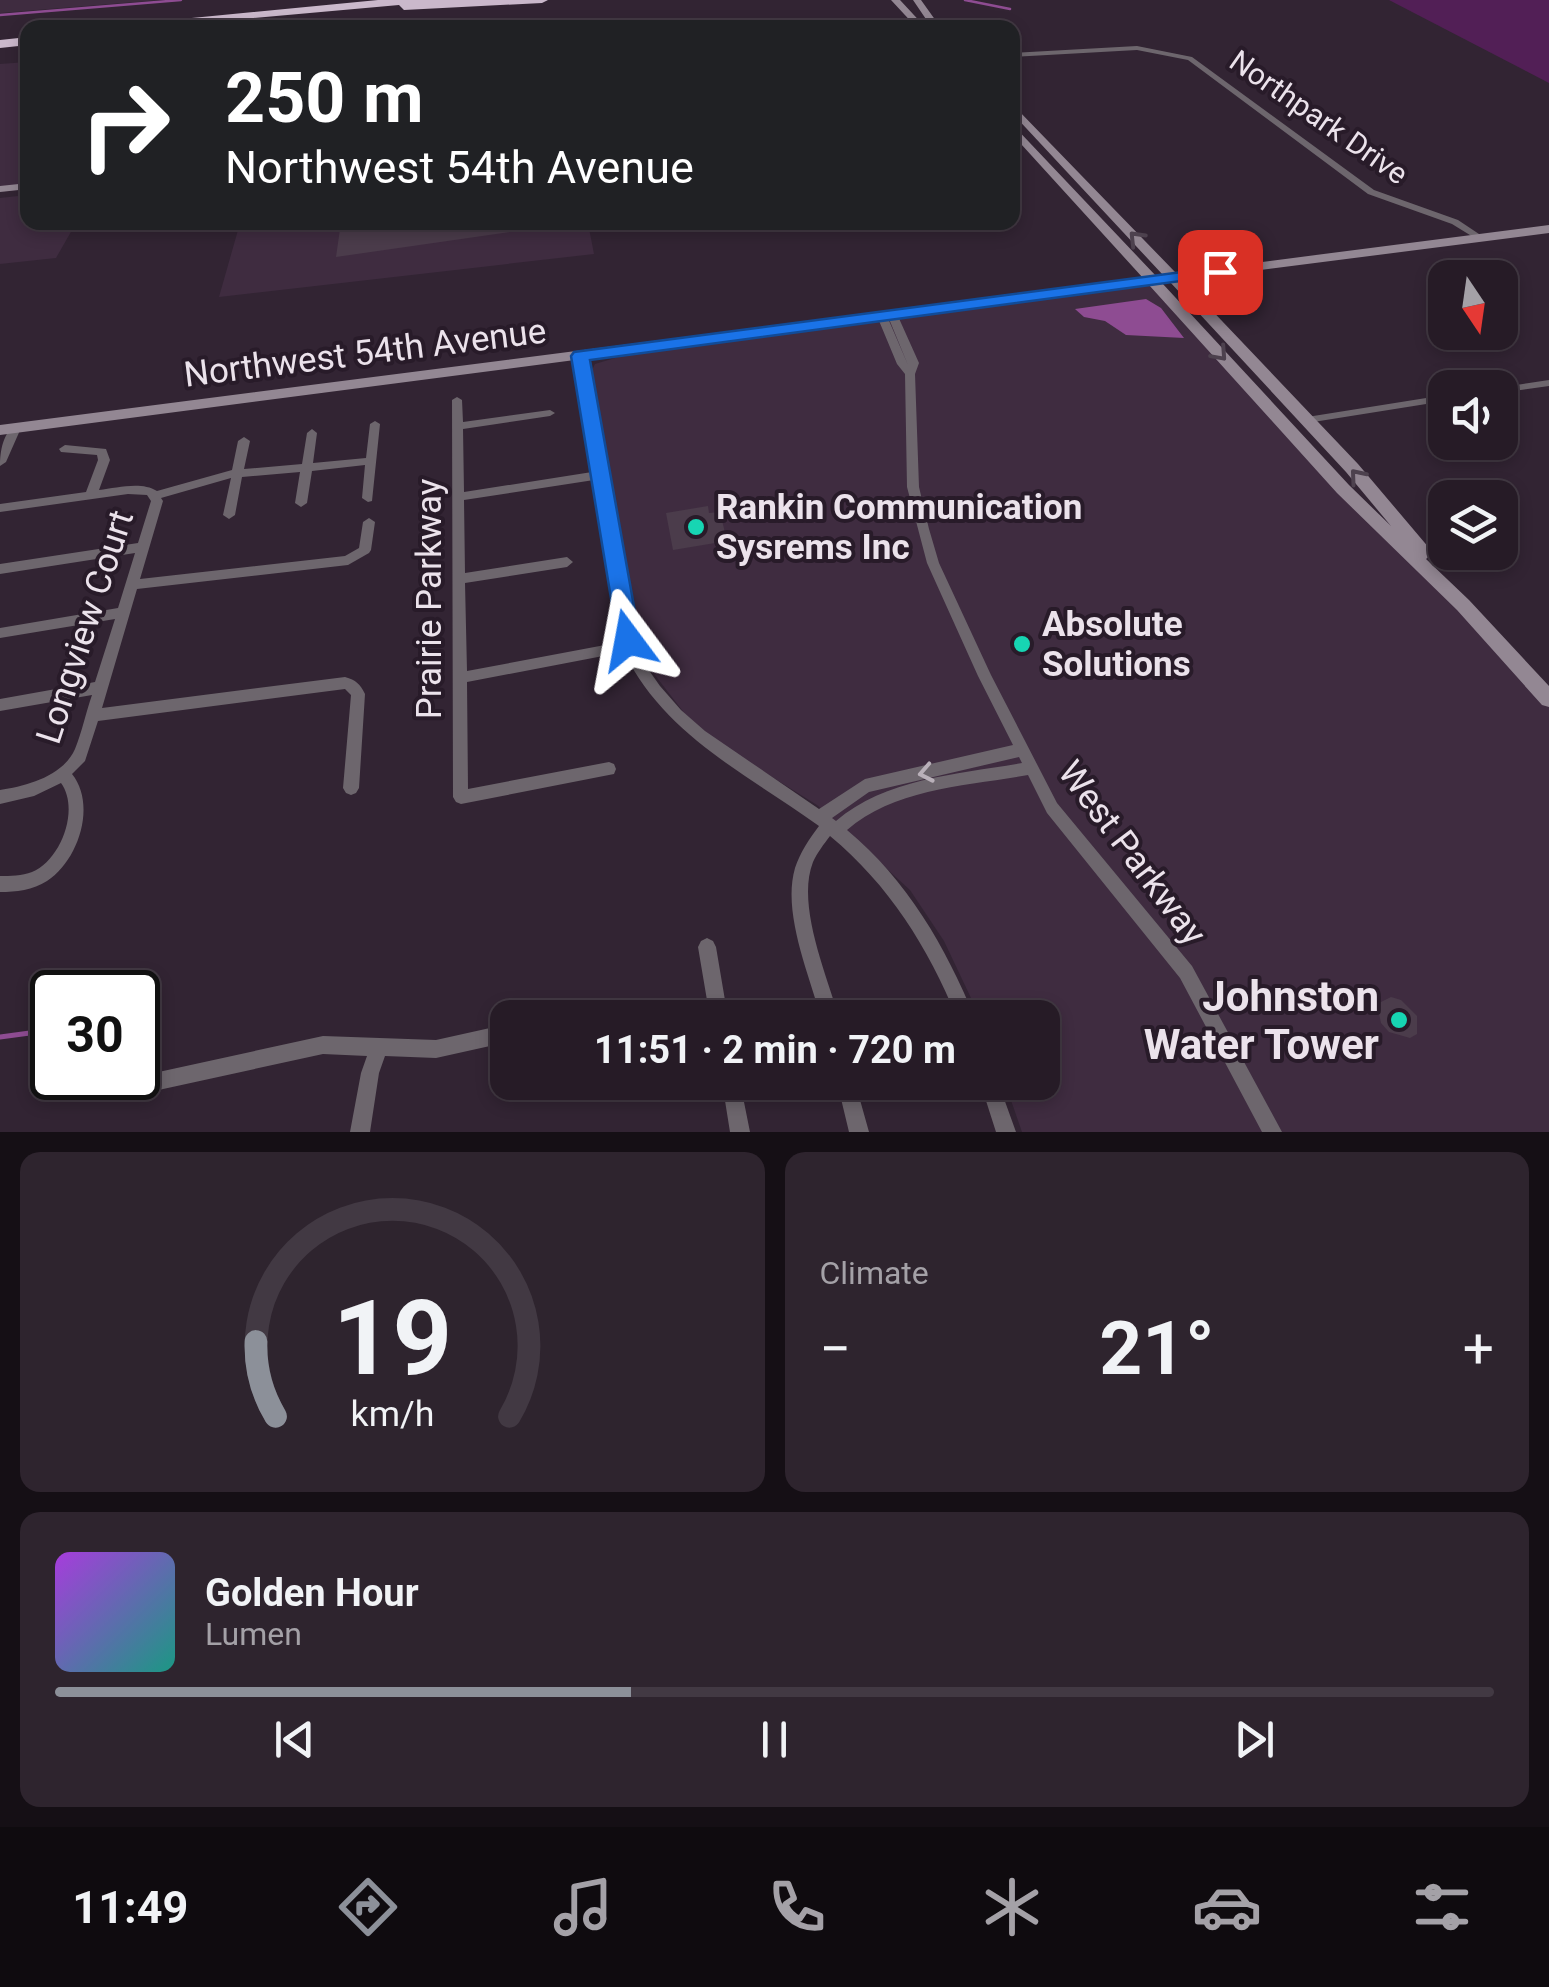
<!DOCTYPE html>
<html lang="en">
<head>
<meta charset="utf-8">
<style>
	body { margin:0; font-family:Roboto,sans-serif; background:#2e242e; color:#f1f3f6; height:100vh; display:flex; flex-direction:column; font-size:38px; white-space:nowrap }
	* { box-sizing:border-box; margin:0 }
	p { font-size:32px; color:#a4a1a7 }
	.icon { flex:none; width:55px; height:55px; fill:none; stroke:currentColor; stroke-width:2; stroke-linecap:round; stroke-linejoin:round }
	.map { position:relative; height:1132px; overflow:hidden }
	.details { display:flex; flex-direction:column; gap:20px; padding:20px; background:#150f15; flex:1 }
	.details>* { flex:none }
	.guide { position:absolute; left:20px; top:20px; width:1000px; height:210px; border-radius:20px; box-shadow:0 5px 15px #0003,0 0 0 2px #423943; background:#202124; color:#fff; overflow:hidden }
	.needle { width:65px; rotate:167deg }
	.tools { position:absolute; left:1428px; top:260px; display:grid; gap:20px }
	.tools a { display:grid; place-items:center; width:90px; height:90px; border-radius:20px; background:#261b26; box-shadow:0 5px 15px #0003,0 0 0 2px #423943; font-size:50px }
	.speed { position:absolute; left:30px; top:970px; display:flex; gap:20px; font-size:50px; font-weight:700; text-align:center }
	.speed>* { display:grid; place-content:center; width:130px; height:130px; border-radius:50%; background:#261b26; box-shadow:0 5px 15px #0003,0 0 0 2px #423943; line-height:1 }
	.speed .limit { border:5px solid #111; border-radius:15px; background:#fff; color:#111 }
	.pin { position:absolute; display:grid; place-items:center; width:85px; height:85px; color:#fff; margin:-42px; border-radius:20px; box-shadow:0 5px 15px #0006 }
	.me { position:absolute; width:110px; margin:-55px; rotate:347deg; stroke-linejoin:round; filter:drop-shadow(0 0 8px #0008) }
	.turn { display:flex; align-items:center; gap:35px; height:210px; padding:0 40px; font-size:45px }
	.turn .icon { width:130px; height:130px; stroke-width:2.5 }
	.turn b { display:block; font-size:70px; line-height:85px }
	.big { font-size:75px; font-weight:700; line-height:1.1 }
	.details .tile { flex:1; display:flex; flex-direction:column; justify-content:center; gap:15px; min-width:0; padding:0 35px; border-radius:20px; background:#2e242e }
	.details .dial { align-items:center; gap:0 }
	.dial svg { height:260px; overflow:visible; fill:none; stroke:#423943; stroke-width:7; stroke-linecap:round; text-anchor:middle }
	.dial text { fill:#f1f3f6; stroke:none }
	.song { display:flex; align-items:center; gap:30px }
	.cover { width:120px; height:120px; border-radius:15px; background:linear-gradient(135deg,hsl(280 70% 55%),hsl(170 70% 35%)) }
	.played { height:10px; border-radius:5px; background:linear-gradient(90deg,#8c9099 40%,#423943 40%) }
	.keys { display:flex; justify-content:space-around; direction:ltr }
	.heat { display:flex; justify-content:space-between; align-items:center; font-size:55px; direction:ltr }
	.details .tiles { flex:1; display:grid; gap:20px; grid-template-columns:1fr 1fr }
	.tile:last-child { grid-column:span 2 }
	.trip { position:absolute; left:490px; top:1000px; width:570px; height:100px; border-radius:20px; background:#261b26; box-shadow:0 5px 15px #0003,0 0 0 2px #423943; font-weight:700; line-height:100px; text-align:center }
	.menu { display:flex; height:160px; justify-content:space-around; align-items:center; background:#0f0b0f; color:#a4a1a7 }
	.menu .icon { width:70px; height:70px }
	.menu .on { color:#8c9099 }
	.menu b { font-size:45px; color:#f1f3f6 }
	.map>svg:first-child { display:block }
</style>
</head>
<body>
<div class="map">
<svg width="1549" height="1132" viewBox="0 0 1549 1132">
	<rect width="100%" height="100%" fill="#322433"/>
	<path fill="#3f2c40" d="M0 0H160L0 13Z
		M27 62V189L0 192V64Z
		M27 195 28 222 76 223 56 258 0 264V198Z
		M240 223H588L594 254 219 297Z
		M1143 285 1157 286 1549 702V1132H1022L1005 1083 1042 1082V1018L980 1017 944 941 910 890 817 805 721 745 685 714 648 666 631 623 592 370 595 364 635 352Z"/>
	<path fill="#521f56" d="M1389 0H1549V83Z"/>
	<path fill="#8e4c92" d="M1146 299 1161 308 1184 338 1126 335 1105 321 1084 317 1075 309Z"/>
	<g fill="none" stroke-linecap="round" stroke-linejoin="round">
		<path stroke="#8e4c92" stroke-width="2.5" d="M965 0 1010 9
			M0 15 181 0"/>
		<path stroke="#8e4c92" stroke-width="5" d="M0 1037 52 1030"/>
	</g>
	<path fill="#4b3c4b" d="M400 222H530L531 229 336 257 340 229Z
		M708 506 709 513 720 512 727 541 673 550 666 513Z
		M1391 997 1401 1000 1417 1016V1034L1410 1038 1389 1032 1381 1023 1377 1004Z"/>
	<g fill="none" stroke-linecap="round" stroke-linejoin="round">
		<path fill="#6d666d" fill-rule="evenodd" d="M1137 46 1192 57 1374 190 1458 220 1485 238 1478 240 1452 224 1368 194 1188 60 1137 50 1012 57V53Z
			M892 311 897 314 919 363 915 374 919 487 929 529 939 563 991 675 1057 803 1192 966 1282 1132H1262L1180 978 1047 813 1028 775C968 786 895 788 847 830 908 881 945 946 975 1018H957C928 947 889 885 830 836 824 844 817 853 813 862 796 905 827 975 839 1018H821C809 974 782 913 795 868 800 853 809 839 819 826 748 775 664 735 624 652L467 682 468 789 609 762 614 764 616 769 614 774 461 804 456 802 453 797 452 400 457 397 462 400 463 422 550 410 555 413 550 416 463 429 464 492 592 472 575 356 580 353 585 356 625 608 632 636 641 659 660 686 681 710 705 731 819 809 865 779 1013 745 978 676 927 563 907 487 905 374 897 364 877 316 882 313 887 316 908 365 887 314ZM594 480 612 608 621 642 467 671 465 583 567 567 573 562 567 557 465 573 464 500ZM1019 757 1022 763C959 774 886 778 836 821L832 818 869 792Z
			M1549 380V386L1500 393V388H1497Z
			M1445 395V401L1307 423 1302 420 1307 417Z
			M375 421 380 424 372 501 368 502 362 498 365 465 312 471 307 503 301 507 295 503 300 472 242 477 235 515 229 519 223 515 231 478 161 498 163 501 140 579 345 556 359 548 363 522 369 518 375 522 371 550 369 553 348 565 137 589 102 708 345 677C356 680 360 684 365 694L359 788 356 793 351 795 346 793 343 788 351 695 345 689 98 721 85 761 72 774C97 805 78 861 47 881 33 890 16 892 0 892V876C10 876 22 876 32 872 61 860 80 809 61 783L34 796 0 804V790C27 786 63 776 75 749 82 732 86 712 92 695L0 711V699L95 682 115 619 0 638V628L118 608 135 553 0 574V564L138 543 151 501 147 495 128 494 0 512V504L86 492 98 460 97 455 61 452 59 449 65 445 106 449 110 460 99 490C117 488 141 481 157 491L232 470 238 441 244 437 250 441 244 469 302 464 307 433 312 429 317 433 313 463 366 458 370 424Z
			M16 424 21 428 6 462 0 466C0 451 3 433 16 424Z
			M707 938 713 941 716 947 728 1018H710L698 947 701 941Z
			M508 1024V1042L436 1058 385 1056 379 1073 370 1132H350L361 1073 367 1056 323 1054 154 1091 147 1089 145 1082 147 1075 154 1073 323 1036 436 1040Z
			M722 1082H740L750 1132H730Z
			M837 1082H855L869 1132H849Z
			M980 1082H998L1016 1132H996Z"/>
		<path fill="#938793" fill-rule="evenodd" d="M891 0H900L926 28H917Z
			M913 0H921L941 28H932Z
			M1012 104 1176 273 1549 225V233L1183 280 1358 464 1430 549 1433 553 1426 559 1469 600 1549 686V707L1542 705 1457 610 1337 493 1149 285 0 435V425L1143 278 1012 134V124L1156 276 1163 275 1012 113ZM1170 282 1346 472 1391 526 1349 485 1162 283Z
			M28 183V189L0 192V186Z"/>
		<path fill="#cab8cb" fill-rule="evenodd" d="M378 0H548L542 3 404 10 399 5 143 28H89Z
			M28 37V45L0 48V40Z"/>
	</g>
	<defs><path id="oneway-chevron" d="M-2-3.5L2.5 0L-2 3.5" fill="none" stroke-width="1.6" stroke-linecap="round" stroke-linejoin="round" transform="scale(2.5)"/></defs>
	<g stroke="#4d414e">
		<use href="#oneway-chevron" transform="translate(1136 238) rotate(-134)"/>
		<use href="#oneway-chevron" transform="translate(1220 354) rotate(48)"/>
		<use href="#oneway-chevron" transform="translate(1357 476) rotate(-130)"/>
	</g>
	<use stroke="#b9b0b9" href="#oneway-chevron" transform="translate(926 773) rotate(169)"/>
	<path fill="#1a73e8" stroke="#114b97" stroke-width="2.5" d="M1220 267 1226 269V275L590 360 640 640 636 647H619L571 356 574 352Z"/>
	<g fill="#17d5b3" stroke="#281b29" stroke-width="4">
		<circle cx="696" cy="527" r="10"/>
		<circle cx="1022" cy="644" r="10"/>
		<circle cx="1399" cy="1020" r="10"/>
	</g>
	<g text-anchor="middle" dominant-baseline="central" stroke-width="8" stroke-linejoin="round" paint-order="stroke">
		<g font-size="30" fill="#ebe2eb" stroke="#281b29">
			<text transform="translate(1319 117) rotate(35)">Northpark Drive</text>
		</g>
		<g font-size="35" fill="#ebe2eb" stroke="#281b29">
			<text transform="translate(365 353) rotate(-7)">Northwest 54th Avenue</text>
			<text transform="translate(429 599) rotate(-90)">Prairie Parkway</text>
			<text transform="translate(85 627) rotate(-72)">Longview Court</text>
			<text transform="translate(1132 853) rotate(53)">West Parkway</text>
		</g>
		<g font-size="35" font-weight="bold" fill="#ebe2eb" stroke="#281b29" text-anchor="start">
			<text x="716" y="507">Rankin Communication<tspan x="716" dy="40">Sysrems Inc</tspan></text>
			<text x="1042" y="624">Absolute<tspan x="1042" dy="40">Solutions</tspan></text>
		</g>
		<g font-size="42" font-weight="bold" fill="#ebe2eb" stroke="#281b29" text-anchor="end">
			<text x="1379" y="996">Johnston<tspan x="1379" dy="48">Water Tower</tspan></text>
		</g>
	</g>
</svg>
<div class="tools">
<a><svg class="needle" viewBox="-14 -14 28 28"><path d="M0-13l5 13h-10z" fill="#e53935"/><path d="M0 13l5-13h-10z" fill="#a4a1a7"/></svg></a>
<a><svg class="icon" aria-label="sound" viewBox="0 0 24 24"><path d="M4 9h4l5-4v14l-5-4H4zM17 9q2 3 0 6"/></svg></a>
<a><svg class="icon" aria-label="layers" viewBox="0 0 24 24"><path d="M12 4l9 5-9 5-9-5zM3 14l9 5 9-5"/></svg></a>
</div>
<div class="speed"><div class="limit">30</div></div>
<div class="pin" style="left:1220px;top:272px;background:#d93025"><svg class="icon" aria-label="arrive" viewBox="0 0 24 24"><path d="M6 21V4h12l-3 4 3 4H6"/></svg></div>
<svg class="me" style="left:628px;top:640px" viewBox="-20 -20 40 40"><path d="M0-17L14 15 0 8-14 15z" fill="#1a73e8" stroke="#fff" stroke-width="4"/></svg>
<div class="trip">11:51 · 2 min · 720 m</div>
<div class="guide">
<div class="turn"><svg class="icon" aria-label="right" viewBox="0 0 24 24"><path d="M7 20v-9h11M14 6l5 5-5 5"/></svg><div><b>250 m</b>Northwest 54th Avenue</div></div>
</div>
</div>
<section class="details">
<div class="tiles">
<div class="tile dial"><svg viewBox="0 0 100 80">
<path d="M14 69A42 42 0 1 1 86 69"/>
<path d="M14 69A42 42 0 0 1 8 46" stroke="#8c9099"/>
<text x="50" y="56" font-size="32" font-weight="700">19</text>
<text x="50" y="72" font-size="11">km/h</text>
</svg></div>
<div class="tile"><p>Climate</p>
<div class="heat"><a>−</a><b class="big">21°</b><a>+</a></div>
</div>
<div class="tile">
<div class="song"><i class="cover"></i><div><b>Golden Hour</b><p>Lumen</p></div></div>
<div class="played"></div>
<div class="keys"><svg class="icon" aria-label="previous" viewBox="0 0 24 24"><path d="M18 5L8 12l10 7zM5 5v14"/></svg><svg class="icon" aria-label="pause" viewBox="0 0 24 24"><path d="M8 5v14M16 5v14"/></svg><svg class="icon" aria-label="next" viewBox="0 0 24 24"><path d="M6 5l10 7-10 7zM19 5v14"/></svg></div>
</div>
</div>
</section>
<nav class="menu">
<b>11:49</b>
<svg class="icon on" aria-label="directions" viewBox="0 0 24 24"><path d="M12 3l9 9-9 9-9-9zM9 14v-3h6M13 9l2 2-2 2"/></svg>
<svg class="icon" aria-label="music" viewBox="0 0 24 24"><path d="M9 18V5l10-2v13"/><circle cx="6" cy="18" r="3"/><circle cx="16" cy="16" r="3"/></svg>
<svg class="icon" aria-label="phone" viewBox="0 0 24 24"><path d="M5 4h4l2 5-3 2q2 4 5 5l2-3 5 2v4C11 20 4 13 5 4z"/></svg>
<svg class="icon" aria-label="climate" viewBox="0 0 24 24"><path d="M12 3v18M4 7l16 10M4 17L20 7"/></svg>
<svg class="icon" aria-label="car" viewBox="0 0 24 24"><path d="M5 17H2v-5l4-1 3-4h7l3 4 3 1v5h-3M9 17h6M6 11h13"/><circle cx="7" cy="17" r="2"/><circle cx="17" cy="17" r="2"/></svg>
<svg class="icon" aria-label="filters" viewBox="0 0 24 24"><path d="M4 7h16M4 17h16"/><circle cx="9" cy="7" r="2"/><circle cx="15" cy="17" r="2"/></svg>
</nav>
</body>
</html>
